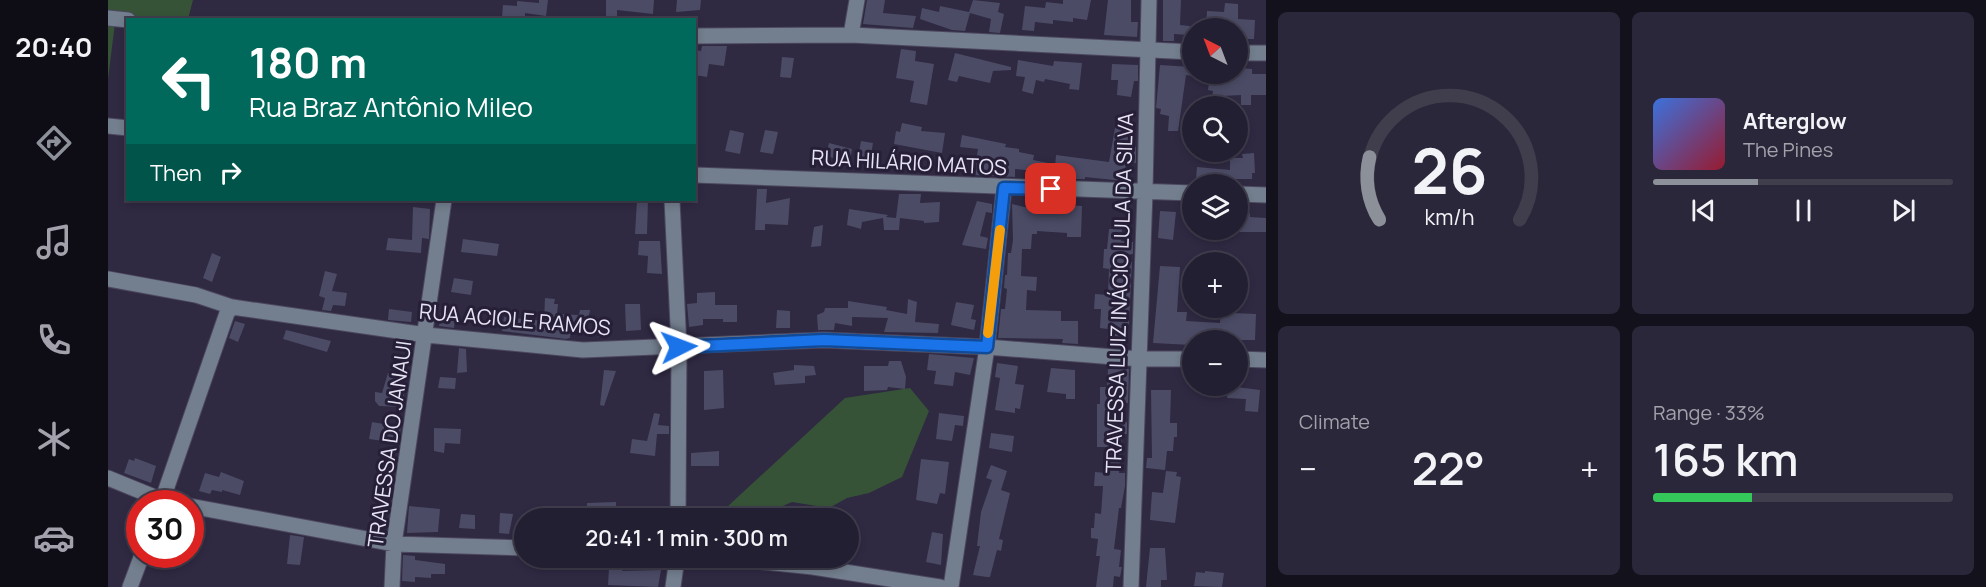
<!DOCTYPE html>
<html lang="en">
<head>
<meta charset="utf-8">
<style>
	body { margin:0; font-family:Manrope,sans-serif; background:#2b273a; color:#f1f3f6; height:100vh; display:flex; flex-direction:column; font-size:22px; white-space:nowrap }
	* { box-sizing:border-box; margin:0 }
	p { font-size:20px; color:#a3a2ac }
	.icon { flex:none; width:33px; height:33px; fill:none; stroke:currentColor; stroke-width:2; stroke-linecap:round; stroke-linejoin:round }
	.map { position:relative; flex:1; overflow:hidden }
	.sheet { display:flex; flex-direction:column; gap:12px; padding:12px; background:#13111c; width:720px }
	.sheet>* { flex:none }
	.guide { position:absolute; left:18px; top:18px; width:570px; height:183px; border-radius:0px; box-shadow:0 3px 9px #0003,0 0 0 2px #403d4d; background:#00695c; color:#fff; overflow:hidden }
	.needle { width:39px; rotate:318deg }
	.buttons { position:absolute; left:1074px; top:18px; display:grid; gap:12px }
	.buttons a { display:grid; place-items:center; width:66px; height:66px; border-radius:50%; background:#231f32; box-shadow:0 3px 9px #0003,0 0 0 2px #403d4d; font-size:30px }
	.speed { position:absolute; left:18px; top:490px; display:flex; gap:12px; font-size:30px; font-weight:700; text-align:center }
	.speed>* { display:grid; place-content:center; width:78px; height:78px; border-radius:50%; background:#231f32; box-shadow:0 3px 9px #0003,0 0 0 2px #403d4d; line-height:1 }
	.speed .limit { border:9px solid #d22; background:#fff; color:#111 }
	.pin { position:absolute; display:grid; place-items:center; width:51px; height:51px; color:#fff; margin:-26px; border-radius:12px; box-shadow:0 3px 9px #0006 }
	.me { position:absolute; width:66px; margin:-33px; rotate:87deg; stroke-linejoin:round; filter:drop-shadow(0 0 4px #0008) }
	.turn { display:flex; align-items:center; gap:21px; height:126px; padding:0 24px; font-size:27px }
	.turn .icon { width:78px; height:78px; stroke-width:2.5 }
	.turn b { display:block; font-size:42px; line-height:51px }
	.then { display:flex; align-items:center; height:57px; padding:0 24px; background:#0003; gap:12px; font-size:22px }
	.big { font-size:45px; font-weight:600; line-height:1.1 }
	.sheet .tile { flex:1; display:flex; flex-direction:column; justify-content:center; gap:9px; min-width:0; padding:0 21px; border-radius:9px; background:#2b273a }
	.sheet .dial { align-items:center; gap:0 }
	.dial svg { height:156px; overflow:visible; fill:none; stroke:#403d4d; stroke-width:7; stroke-linecap:round; text-anchor:middle }
	.dial text { fill:#f1f3f6; stroke:none }
	.song { display:flex; align-items:center; gap:18px }
	.cover { width:72px; height:72px; border-radius:9px; background:linear-gradient(135deg,hsl(220 70% 55%),hsl(350 70% 35%)) }
	.played { height:6px; border-radius:3px; background:linear-gradient(90deg,#8c9099 35%,#403d4d 35%) }
	.keys { display:flex; justify-content:space-around; direction:ltr }
	.heat { display:flex; justify-content:space-between; align-items:center; font-size:33px; direction:ltr }
	.charge { height:9px; border-radius:4px; background:linear-gradient(90deg,#34c759 33%,#403d4d 0) }
	.sheet .tiles { flex:1; display:grid; gap:12px; grid-template-columns:repeat(2,1fr) }
	.trip { position:absolute; left:406px; top:508px; width:345px; height:60px; border-radius:30px; background:#231f32; box-shadow:0 3px 9px #0003,0 0 0 2px #403d4d; font-weight:600; line-height:60px; text-align:center }
	main { display:flex; flex:1; min-height:0 }
	.menu { display:flex; flex-direction:column; width:108px; justify-content:space-around; align-items:center; background:#0e0c14; color:#a3a2ac }
	.menu .icon { width:42px; height:42px }
	.menu .on { color:#8c9099 }
	.menu b { font-size:27px; color:#f1f3f6 }
	.map>svg:first-child { display:block }
</style>
</head>
<body>
<main>
<nav class="menu">
<b>20:40</b>
<svg class="icon on" aria-label="directions" viewBox="0 0 24 24"><path d="M12 3l9 9-9 9-9-9zM9 14v-3h6M13 9l2 2-2 2"/></svg>
<svg class="icon" aria-label="music" viewBox="0 0 24 24"><path d="M9 18V5l10-2v13"/><circle cx="6" cy="18" r="3"/><circle cx="16" cy="16" r="3"/></svg>
<svg class="icon" aria-label="phone" viewBox="0 0 24 24"><path d="M5 4h4l2 5-3 2q2 4 5 5l2-3 5 2v4C11 20 4 13 5 4z"/></svg>
<svg class="icon" aria-label="climate" viewBox="0 0 24 24"><path d="M12 3v18M4 7l16 10M4 17L20 7"/></svg>
<svg class="icon" aria-label="car" viewBox="0 0 24 24"><path d="M5 17H2v-5l4-1 3-4h7l3 4 3 1v5h-3M9 17h6M6 11h13"/><circle cx="7" cy="17" r="2"/><circle cx="17" cy="17" r="2"/></svg>
</nav>
<div class="map">
<svg width="1158" height="587" viewBox="0 0 1158 587">
	<rect width="100%" height="100%" fill="#2f2942"/>
	<path fill="#365337" d="M0 0H85L80 19 20 20 7 23 0 79Z
		M802 388 821 411 794 477 761 493 739 498 721 508 684 502 645 519H606L737 398Z"/>
	<path fill="#4b4b66" d="M431 0H440L438 16 417 13V17H394L395 5 409 6V1L431 3Z
		M498 0H546L545 14 509 10V18H498Z
		M569 0H593L592 10 568 12Z
		M759 0H777L775 13 808 16 805 28 755 24Z
		M865 0 892 3 890 12 896 14 892 33 881 32 883 19 862 13 857 31 844 30 812 19 814 8 831 12 832 6 861 12Z
		M955 0H983L979 20 965 18V22L945 20V24L927 22 926 31 914 30 917 6 937 8 938 2 955 4Z
		M1000 0H1023V22H1030L1029 37 996 35Z
		M1055 0H1073L1072 25 1082 26 1081 35 1066 34V41H1055Z
		M1117 3 1130 4V19L1147 20 1146 39H1133V28H1098L1099 11 1116 12Z
		M594 46H619L616 66 601 64 599 77 586 75V50L593 51Z
		M793 49 808 51 807 61 826 64 819 105 802 102 806 81 788 78Z
		M847 53 903 67V70L885 71 882 83 851 76 849 82 840 80Z
		M674 57 686 58 683 78 672 77Z
		M910 60 945 66 946 61 974 63 971 90 961 89 962 84 937 79 936 82 928 80 925 94 914 91 917 77 908 76Z
		M1004 64 1030 65V81H1026L1023 97 1009 95 1010 80H1003Z
		M1052 65 1084 67V76L1078 75 1070 131H1060L1061 116 1052 114 1053 109 1048 108Z
		M1131 68 1144 69V74H1158V95H1143V105H1133V95L1114 96 1113 106H1103L1105 91 1100 90 1102 76 1131 77Z
		M1009 117 1023 118 1020 147H1028V163H1018L1016 181 977 177V179H963V169L947 167 948 155 1001 162Z
		M794 123 814 127 813 131 837 133 834 153 786 144 788 131 792 132Z
		M622 130 636 133 632 154 617 151Z
		M657 130 670 132 665 154 652 152Z
		M854 135 898 144 897 147 911 149V152L926 155 925 160 945 164 944 173 907 169V177L866 175 870 149 852 147Z
		M753 141 765 143 762 160 750 158Z
		M721 143 744 149 741 167 732 165 733 160 718 156Z
		M1146 153 1147 173H1144V179H1111V181L1088 179 1089 167 1122 170V158H1135L1134 154Z
		M649 189H659L658 203 682 198 680 225 657 224V230H647Z
		M791 194H813L812 203 832 202 831 222 816 223V221L792 218 791 230H776L775 218 754 222 753 229 739 225 741 209 780 215 778 217 788 218Z
		M529 200H540L539 234H527Z
		M869 201 884 204V213L878 212 872 236 880 238 878 249 854 245Z
		M925 203 974 206 973 237H959V233L929 231V234H924L923 249H914L913 276 929 277 928 291 919 290 918 310 953 311V321H970V344L954 343 955 339 890 338 893 309H897L899 289 896 288 897 275H899L900 253H903L905 240 904 204 925 209Z
		M305 207 322 209 321 239 314 238 313 253 278 250 280 238 304 240Z
		M1052 211 1068 212 1065 240 1050 238Z
		M1131 212 1142 213V217L1158 218V232H1130Z
		M715 225 713 246 703 247 706 227Z
		M1001 229H1014L1013 241 1025 242V254L1017 255V261L1024 262 1020 342 999 341 1000 329 992 328 993 309H986L987 294 1000 295 1001 269 995 268 996 249H999Z
		M355 239 391 244 389 256 353 252Z
		M531 241H552L554 274 539 273 540 256 530 255Z
		M104 253 113 257 104 282 95 278Z
		M1052 266 1072 267 1069 312H1079L1078 321 1112 323 1113 308H1124V313L1148 314 1147 340H1083V345L1045 343Z
		M217 271 229 274 224 291 239 293 237 306 225 305 223 311 214 310 217 298 211 296Z
		M346 278 365 281 363 295 343 292Z
		M607 292V305H629V322H615V319H595V325L581 327 579 304 589 303V293Z
		M437 298 447 299 446 304H450L449 314 471 315 472 310H482L479 325 464 323 462 338 458 339 394 331 396 317 436 321Z
		M800 299 809 302 807 322 831 324 830 333 776 332 780 318 744 317V326L727 323 726 330H710L709 315 716 312 717 308H740V301L779 307 778 310 799 314Z
		M848 302 866 305 863 319 868 320 866 330 843 325Z
		M517 304H532L533 330 518 331Z
		M281 309 304 312 303 322 280 320Z
		M669 310 682 311V328H668Z
		M333 312 348 314 346 328 331 326Z
		M491 319H502L501 337H490Z
		M127 321 137 324 130 342 121 338Z
		M178 330 223 341 219 352 175 339Z
		M351 348 358 349 359 372 349 373Z
		M821 354 866 358 862 375 847 372 845 386 826 384 828 371 819 370Z
		M781 361H793L798 377 797 389 780 387 779 390 756 391V366H780Z
		M889 363 910 366 907 384 916 385 912 409 907 408V413L887 410 892 378 887 377Z
		M686 365 706 366 708 375 697 376V383L667 385 665 373 686 370Z
		M943 368 967 370V399H958V394L939 392Z
		M1000 369H1021L1020 403H1017L1016 422H1019V434H1014L1011 473H1017V486L1013 508H1011L1006 549 1013 550 1011 567H1014L1012 577 1006 576 1005 587H988L992 556H988L990 539 983 538V528H986L987 513 993 514 995 486H986L987 472 998 473 1000 447H989V404H992V387H999Z
		M496 370 508 371 496 406 492 405Z
		M615 370 616 408 596 410V371Z
		M280 373 293 376 289 394H296L295 407 271 406 267 401V392L274 393Z
		M332 377 348 378 347 389 330 388Z
		M1120 386 1152 390 1150 412 1137 411 1138 399 1119 398Z
		M1043 390H1063L1062 423H1069V437H1066L1065 451H1059L1057 470 1038 468 1039 458H1044Z
		M546 413 552 414 550 425 561 426V434H549L547 456 522 453 524 439 539 441Z
		M831 413 856 416 855 426 847 425 844 441 828 439Z
		M264 422 293 427 290 443 261 439Z
		M326 428 353 429 352 444 337 443 336 453 326 451Z
		M883 433 906 436 904 452 881 448Z
		M611 451V466H583V453Z
		M27 458 48 466 43 483 16 473 21 459 26 461Z
		M813 459 841 462 837 494 832 493 829 504 808 500Z
		M269 461H288L284 491H278V470H269Z
		M883 465 899 471 893 490 902 493 891 539 895 540 893 551 889 550 882 577H879L865 575 872 546H869L873 512 884 480 878 478Z
		M1058 471 1069 472 1068 476 1073 477 1067 523 1042 520 1044 492 1055 493Z
		M113 472 136 481 132 495 114 490V492L104 490 102 494 91 491 97 473 111 477Z
		M508 502V519H478L479 503Z
		M301 506 332 509 330 532 299 533Z
		M392 513 405 514 401 534 391 533Z
		M353 514 367 515V529L351 528Z
		M824 532 835 534 833 565 818 562Z
		M182 535 196 537 192 565 179 564Z
		M1042 548H1057L1059 580H1053V587H1038Z
		M295 555 307 556V560L337 564V574H323V578L307 577V582L294 581Z
		M501 568 515 569 514 571 553 570 550 587 500 585Z
		M1097 571 1116 573 1114 587 1086 586 1088 572 1097 573Z"/>
	<g fill="none" stroke-linecap="round" stroke-linejoin="round">
		<defs>
			<path id="minor" d="M0 18 20 20
				M743 35 749 0
				M586 36 743 35 1084 52
				M1130 53H1158
				M0 126 20 128
				M586 175 1084 193
				M1130 194 1158 195
				M564 200 571 347 570 519
				M0 279 88 295 124 307 318 335 475 350 716 340 879 347 1032 359H1084
				M1130 359 1158 360
				M0 478 54 500 74 504
				M53 504 119 313 124 307
				M82 506 286 544 417 548
				M618 558 705 567 832 587
				M22 587 34 555
				M284 587 286 544 336 200
				M565 587 569 558
				M843 587 879 347 896 188
				M1023 587 1037 192 1041 0"/>
		</defs>
		<use href="#minor" stroke="#4c475f" stroke-width="17"/>
		<use href="#minor" stroke="#737e8e" stroke-width="15"/>
	</g>
	<g fill="none" stroke-linecap="round" stroke-linejoin="round">
		<defs>
			<path id="route" d="M571 347 716 340 879 347 896 188 943 189"/>
		</defs>
		<use href="#route" stroke="#114b97" stroke-width="15"/>
		<use href="#route" stroke="#1a73e8" stroke-width="10"/>
		<path stroke="#f59e0b" stroke-width="10" d="M880 333 892 230"/>
	</g>
	<g text-anchor="middle" dominant-baseline="central" stroke-width="6" stroke-linejoin="round" paint-order="stroke">
		<g font-size="21" fill="#e7e4f5" stroke="#261f37">
			<text transform="translate(801 162) rotate(3)">RUA HILÁRIO MATOS</text>
			<text transform="translate(1011 293) rotate(-88)">TRAVESSA LUIZ INÁCIO LULA DA SILVA</text>
			<text transform="translate(407 319) rotate(5)">RUA ACIOLE RAMOS</text>
			<text transform="translate(281 444) rotate(-82)">TRAVESSA DO JANAUI</text>
		</g>
	</g>
</svg>
<div class="buttons">
<a><svg class="needle" viewBox="-14 -14 28 28"><path d="M0-13l5 13h-10z" fill="#e53935"/><path d="M0 13l5-13h-10z" fill="#a3a2ac"/></svg></a>
<a><svg class="icon" aria-label="search" viewBox="0 0 24 24"><circle cx="10" cy="10" r="6"/><path d="M15 15l6 6"/></svg></a>
<a><svg class="icon" aria-label="layers" viewBox="0 0 24 24"><path d="M12 4l9 5-9 5-9-5zM3 14l9 5 9-5"/></svg></a>
<a>+</a>
<a>−</a>
</div>
<div class="speed"><div class="limit">30</div></div>
<div class="pin" style="left:943px;top:189px;background:#d93025"><svg class="icon" aria-label="arrive" viewBox="0 0 24 24"><path d="M6 21V4h12l-3 4 3 4H6"/></svg></div>
<svg class="me" style="left:571px;top:347px" viewBox="-20 -20 40 40"><path d="M0-17L14 15 0 8-14 15z" fill="#1a73e8" stroke="#fff" stroke-width="4"/></svg>
<div class="trip">20:41 · 1 min · 300 m</div>
<div class="guide">
<div class="turn"><svg class="icon" aria-label="left" viewBox="0 0 24 24"><path d="M17 20v-9H6M10 6l-5 5 5 5"/></svg><div><b>180 m</b>Rua Braz Antônio Mileo</div></div>
<div class="then">Then<svg class="icon" aria-label="right" viewBox="0 0 24 24"><path d="M7 20v-9h11M14 6l5 5-5 5"/></svg></div>
</div>
</div>
<section class="sheet">
<div class="tiles">
<div class="tile dial"><svg viewBox="0 0 100 80">
<path d="M14 69A42 42 0 1 1 86 69"/>
<path d="M14 69A42 42 0 0 1 9 37" stroke="#8c9099"/>
<text x="50" y="56" font-size="32" font-weight="700">26</text>
<text x="50" y="72" font-size="11">km/h</text>
</svg></div>
<div class="tile">
<div class="song"><i class="cover"></i><div><b>Afterglow</b><p>The Pines</p></div></div>
<div class="played"></div>
<div class="keys"><svg class="icon" aria-label="previous" viewBox="0 0 24 24"><path d="M18 5L8 12l10 7zM5 5v14"/></svg><svg class="icon" aria-label="pause" viewBox="0 0 24 24"><path d="M8 5v14M16 5v14"/></svg><svg class="icon" aria-label="next" viewBox="0 0 24 24"><path d="M6 5l10 7-10 7zM19 5v14"/></svg></div>
</div>
<div class="tile"><p>Climate</p>
<div class="heat"><a>−</a><b class="big">22°</b><a>+</a></div>
</div>
<div class="tile"><p>Range · 33%</p><b class="big">165 km</b><div class="charge"></div></div>
</div>
</section>
</main>
</body>
</html>
